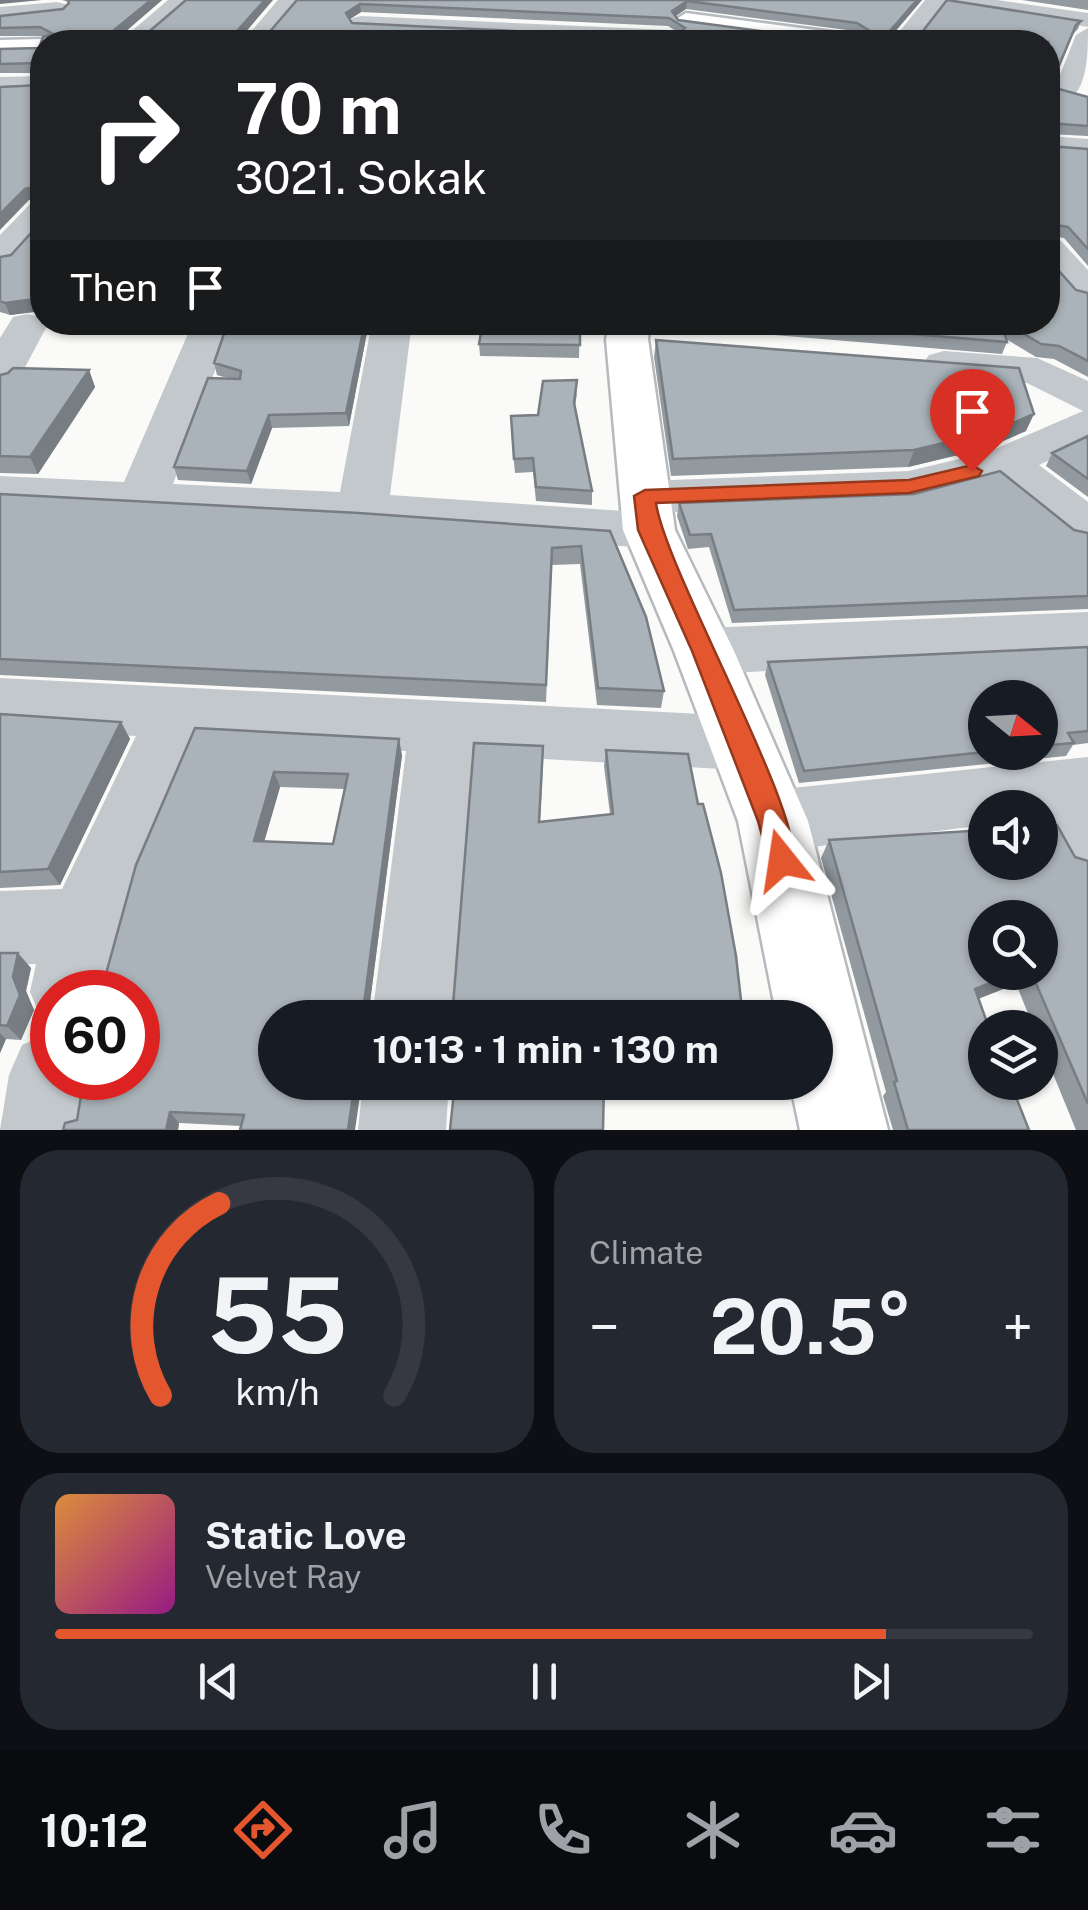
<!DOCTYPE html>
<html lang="en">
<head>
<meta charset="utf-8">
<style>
	body { margin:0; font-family:"Public Sans",sans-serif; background:#242831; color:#f1f3f6; height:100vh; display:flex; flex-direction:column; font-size:38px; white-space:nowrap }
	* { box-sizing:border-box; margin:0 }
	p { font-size:32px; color:#9ea1a6 }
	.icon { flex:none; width:55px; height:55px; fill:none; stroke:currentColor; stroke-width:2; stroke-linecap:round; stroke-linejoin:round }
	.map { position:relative; height:1130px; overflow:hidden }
	.side { display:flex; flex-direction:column; gap:20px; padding:20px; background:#0d0f14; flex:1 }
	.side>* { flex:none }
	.top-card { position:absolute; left:30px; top:30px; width:1030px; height:305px; border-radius:40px; box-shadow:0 2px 8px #0004; background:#202124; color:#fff; overflow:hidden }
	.needle { width:65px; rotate:108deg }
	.buttons { position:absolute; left:968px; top:680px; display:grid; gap:20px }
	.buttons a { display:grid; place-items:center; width:90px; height:90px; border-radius:50%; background:#171b24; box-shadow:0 2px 8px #0004; font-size:50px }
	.speed { position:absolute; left:30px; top:970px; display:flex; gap:20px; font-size:50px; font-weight:700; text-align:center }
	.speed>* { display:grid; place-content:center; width:130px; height:130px; border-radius:50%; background:#171b24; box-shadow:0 2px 8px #0004; line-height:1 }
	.speed .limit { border:15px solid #d22; background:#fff; color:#111 }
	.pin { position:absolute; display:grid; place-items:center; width:85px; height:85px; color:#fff; margin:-102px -42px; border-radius:50% 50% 50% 0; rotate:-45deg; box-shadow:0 0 10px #0007 }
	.pin .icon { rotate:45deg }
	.me { position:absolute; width:110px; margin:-55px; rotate:345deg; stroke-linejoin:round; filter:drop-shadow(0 0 8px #0008) }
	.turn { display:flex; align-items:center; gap:35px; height:210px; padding:0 40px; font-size:45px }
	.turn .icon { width:130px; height:130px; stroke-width:2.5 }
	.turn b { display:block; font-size:70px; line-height:85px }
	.then { display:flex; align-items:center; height:95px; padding:0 40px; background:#0003; gap:20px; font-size:38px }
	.big { font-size:75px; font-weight:700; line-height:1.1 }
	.side .widget { flex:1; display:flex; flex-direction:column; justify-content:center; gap:15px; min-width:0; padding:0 35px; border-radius:40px; background:#242831 }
	.side .dial { align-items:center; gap:0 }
	.dial svg { height:260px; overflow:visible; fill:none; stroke:#363941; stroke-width:7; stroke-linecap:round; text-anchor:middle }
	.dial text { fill:#f1f3f6; stroke:none }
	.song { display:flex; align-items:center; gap:30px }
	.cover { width:120px; height:120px; border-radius:15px; background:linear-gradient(135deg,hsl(30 70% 55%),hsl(310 70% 35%)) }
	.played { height:10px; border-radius:5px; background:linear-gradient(90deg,#e4572e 85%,#363941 85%) }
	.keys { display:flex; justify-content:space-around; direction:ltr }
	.heat { display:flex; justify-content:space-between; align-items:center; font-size:55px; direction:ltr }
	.side .tiles { flex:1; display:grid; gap:20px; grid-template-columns:1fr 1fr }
	.widget:last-child { grid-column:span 2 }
	.trip { position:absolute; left:258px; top:1000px; width:575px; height:100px; border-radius:50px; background:#171b24; box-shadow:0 2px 8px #0004; font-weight:700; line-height:100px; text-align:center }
	.tabs { display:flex; height:160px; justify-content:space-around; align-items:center; background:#090b0e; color:#9ea1a6 }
	.tabs .icon { width:70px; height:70px }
	.tabs .active { color:#e4572e }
	.tabs b { font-size:45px; color:#f1f3f6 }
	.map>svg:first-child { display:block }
</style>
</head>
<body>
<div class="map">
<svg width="1088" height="1130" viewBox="0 0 1088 1130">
	<rect width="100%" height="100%" fill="#fafaf8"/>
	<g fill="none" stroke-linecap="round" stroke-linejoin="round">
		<defs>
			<path id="major" d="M686 13 855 35 867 42H805L678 25 675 20Z
				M42 39 52 42H42V53L0 54V40Z
				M610 322H650L648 339 675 530 734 651 808 821 888 1130H800L790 1082H815V1018H777L738 821 674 651 623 530 606 339Z"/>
		</defs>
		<use href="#major" stroke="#b5babe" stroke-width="5"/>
		<path fill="#c3c8cc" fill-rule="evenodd" d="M168 0H192L144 42H119Z
			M278 0H300L265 42H242Z
			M925 0H997L1088 13V27L944 3 914 42H891Z
			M57 2 65 4 68 9 65 14 0 21V7Z
			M361 16 668 30 680 37 674 42H635L353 28 350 23 353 18Z
			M1088 28C1088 50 1088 93 1066 100L1057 98 1053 92 1076 35Z
			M42 76V92L0 93V77Z
			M1048 136 1088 139V157L1048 154Z
			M42 201V231L13 264 0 267V235L30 204Z
			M1048 238 1061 241 1088 270V304L1074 300 1048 270Z
			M27 314 41 317 47 326 15 386 0 390V338L13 317Z
			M193 322H233L173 484 340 492 372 322H412L390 495 638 512 627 509 620 497 627 485 645 481 909 471 988 452 1083 411 1027 383 929 373 923 364 929 355 944 351 1037 358 1088 381V442L1039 465 1088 502V546L1069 540 995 480 909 503 652 513 668 518 675 530 668 542 649 548 362 527 0 508V476L124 482Z
			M1088 612V656L704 674 683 667 674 651 683 635 704 628Z
			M0 678 740 716 763 724 773 743 763 762 740 770 472 755 454 1018H372L406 751 199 740 122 926 110 992H52V1025L42 1020 30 992 36 964 0 965V891L62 889 136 736 0 728Z
			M1088 757V881L1063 871 1040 827V808H985V825L773 852 748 843 738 821 748 799 773 790Z
			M52 1032V1078H94L85 1130H0L9 1075 22 1045Z
			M363 1082H449L446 1130H358Z"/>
		<use href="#major" fill="#fff" fill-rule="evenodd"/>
	</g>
	<path fill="#929a9f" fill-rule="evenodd" d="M62 0H162L120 36H266L297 0H922L891 36H919L1081 21 1078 29 1073 34 1055 78 1048 77V86L1088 97V136L1049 134V146L1088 149V266L1064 238 1050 236V261L1076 290 1088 293V377L1054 359 1036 357 1006 339 1007 342 1002 354 653 325V322H1048V42H42V311L10 315 0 312V257L11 255 41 222V198L29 200 42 73H0V49L39 48 45 36H0V16L63 9 68 2ZM686 9 855 31 864 37H806L678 20 676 16ZM361 12 668 26 679 33 675 37H635L352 23 350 19Z
		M1022 0H1088V10Z
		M122 322H190L187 327 123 325Z
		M369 322 349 426 272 428 251 484 178 480 174 467 227 378 217 375 214 363Z
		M413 322H580L579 358 480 356 479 344 482 330 415 331Z
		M656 340 1026 431 987 448 908 467 671 476 654 357Z
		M89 370 95 387 38 474 0 473V375Z
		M577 393 575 407 592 491V505L536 501 533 472 515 473 511 430Z
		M1088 436V497L1046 466 1052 453Z
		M0 494 610 531 664 691 661 708 597 705 580 564 552 565 546 702 0 675Z
		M679 503 1074 530 1088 533V609L732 623 709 547 688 549 677 516Z
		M1088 647V743L1073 745 1066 756 799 783 765 675 768 662ZM1040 698V752H985Z
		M0 714 121 722 130 739 60 885 0 888Z
		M195 728 402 755 369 1009 275 1018 241 1126 179 1123 178 1130H63L77 1120ZM280 787 344 789 333 844 264 842Z
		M606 750 688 754 452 1018 543 763 540 822 610 814 604 766Z
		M829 840 1075 857 1088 861V1130H1076L1040 1042V1028H1034L1016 984 978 999 1029 1130H893L883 1096 886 1092 821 858ZM1040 918V972H985Z
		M0 953 31 968 26 991 34 1010 21 1040 6 1039 0 1053Z"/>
	<path fill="#777d82" d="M0 0H42L0 4Z
		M151 0H162L117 39 114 36V30Z
		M265 0H273L239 40 237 31Z
		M917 0H922L888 40 890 31Z
		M687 1 686 9 671 19 672 11Z
		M360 4 361 12 347 21 346 13Z
		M37 186 41 197 29 200 0 230V214L25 189Z
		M42 298V311L10 315 5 303Z
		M365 322H369L349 426 346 413Z
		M89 370 95 387 38 474 30 457Z
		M1034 414 1026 431 987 448 908 467 914 450Z
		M269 415 272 428 251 484 247 471Z
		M121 722 130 739 60 885 48 869Z
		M399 739 402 755 368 1018 364 1004Z
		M274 772 280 787 260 856 254 841Z
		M18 953 31 968 26 991 34 1010 21 1040 7 1026 13 977Z
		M1018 972H1026L1016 984 962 1005 975 989Z
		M0 1033 6 1039 0 1053Z
		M355 1082H362L355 1130H348Z
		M170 1112 179 1123 178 1130H166Z"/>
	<path fill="#aab3b9" stroke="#777d82" stroke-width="2.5" fill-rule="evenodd" d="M68 0H151L114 30V36H144L186 0H265L237 31 238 36H266L297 0H917L890 31V36H919L947 0 1081 21 1076 25 1058 68H1049L1048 86 1088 97V126L1049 123V146L1088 149V249L1068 227 1050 224V261L1076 290 1088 293V361L1059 346 1041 344 1004 322H1048V42H42V67L39 63 0 64V49L39 48 43 37 53 34 40 27 0 28V16L63 9 69 3ZM687 1 857 23 873 33 869 37H806L678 20 672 11ZM360 4 669 18 685 28 675 37H635L352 23 346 13Z
		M42 69V298L5 303 0 301V257L11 255 41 222 42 190 37 186 25 189 0 214V87L41 85Z
		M228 322H365L346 413 269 415 247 471 174 467 208 378 240 379 241 371 214 363Z
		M483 322H580V345L479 344Z
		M770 322H1001L1007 342Z
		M656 340 1019 368 1034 414 994 431 914 450 673 459Z
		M13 368 89 370 30 457 0 456V375L8 373Z
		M577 380 574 403 592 491 536 487 533 458 514 459 511 416 538 415 543 381Z
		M1088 436V479L1052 453Z
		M1000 471 1074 530 1088 533V596L734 610 711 534 690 535 679 503 914 494Z
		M0 494 359 513 610 531 646 617 664 691 598 688 581 546 552 548 546 685 0 659Z
		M1088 647V731L1068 733 1074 743 1040 746V698H985V752L804 771 768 662Z
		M0 714 121 722 48 869 0 872Z
		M195 728 399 739 364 1004 368 1009H379L378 1018H275V1082H355L348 1130H240L244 1115 170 1112 166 1130H63L65 1123 77 1120 84 1078H138V992H101L136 865ZM274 772 348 774 333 844 254 841Z
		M474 743 543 746 539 822 613 814 606 750 688 754 698 804H703L721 873 736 956 743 1018H452Z
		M1057 825 1075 857 1088 861V1104L1031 972H1040V918H985V972H1018L975 989 989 1028H985V1082H1010L1029 1130H908L894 1082 897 1081 829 840 985 830V862H1040V826Z
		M0 953H18L13 977 20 995 7 1026 0 1025Z
		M455 1082H604L603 1130H450Z"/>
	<path fill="#e4572e" stroke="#94391e" stroke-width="2.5" d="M972 465 982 471 979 476 909 493 656 503C666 573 812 825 792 869L782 873 771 869 758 821 692 651 638 530 634 496 645 490 909 480Z"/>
</svg>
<div class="buttons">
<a><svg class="needle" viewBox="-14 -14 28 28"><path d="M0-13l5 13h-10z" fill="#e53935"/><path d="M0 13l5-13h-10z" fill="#9ea1a6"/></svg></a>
<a><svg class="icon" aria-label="sound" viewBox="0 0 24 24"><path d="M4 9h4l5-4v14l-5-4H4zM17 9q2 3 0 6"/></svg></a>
<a><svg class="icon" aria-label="search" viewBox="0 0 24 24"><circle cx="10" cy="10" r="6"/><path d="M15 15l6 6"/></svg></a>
<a><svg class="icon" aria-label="layers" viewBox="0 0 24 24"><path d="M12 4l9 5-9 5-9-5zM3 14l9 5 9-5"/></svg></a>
</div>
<div class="speed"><div class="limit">60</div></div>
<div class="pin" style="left:972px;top:471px;background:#d93025"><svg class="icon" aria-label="arrive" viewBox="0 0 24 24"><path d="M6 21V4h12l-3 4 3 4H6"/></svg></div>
<svg class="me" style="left:782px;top:860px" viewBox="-20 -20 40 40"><path d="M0-17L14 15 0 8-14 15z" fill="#e4572e" stroke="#fff" stroke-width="4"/></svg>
<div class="trip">10:13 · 1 min · 130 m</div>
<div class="top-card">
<div class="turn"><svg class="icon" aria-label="right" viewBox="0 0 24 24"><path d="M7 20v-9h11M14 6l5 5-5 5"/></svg><div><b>70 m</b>3021. Sokak</div></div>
<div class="then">Then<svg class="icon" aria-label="arrive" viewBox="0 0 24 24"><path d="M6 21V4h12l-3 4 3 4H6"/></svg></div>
</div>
</div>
<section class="side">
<div class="tiles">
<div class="widget dial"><svg viewBox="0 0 100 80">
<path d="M14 69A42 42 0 1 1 86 69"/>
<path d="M14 69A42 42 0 0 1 32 10" stroke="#e4572e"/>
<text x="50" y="56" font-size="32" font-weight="700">55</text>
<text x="50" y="72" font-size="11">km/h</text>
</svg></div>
<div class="widget"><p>Climate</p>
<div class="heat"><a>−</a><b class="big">20.5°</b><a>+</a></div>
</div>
<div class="widget">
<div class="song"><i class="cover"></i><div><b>Static Love</b><p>Velvet Ray</p></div></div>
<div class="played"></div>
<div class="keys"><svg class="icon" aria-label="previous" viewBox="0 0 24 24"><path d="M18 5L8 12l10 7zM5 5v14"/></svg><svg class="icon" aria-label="pause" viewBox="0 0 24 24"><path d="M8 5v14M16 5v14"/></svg><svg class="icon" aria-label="next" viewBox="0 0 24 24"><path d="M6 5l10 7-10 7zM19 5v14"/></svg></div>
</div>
</div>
</section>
<nav class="tabs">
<b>10:12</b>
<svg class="icon active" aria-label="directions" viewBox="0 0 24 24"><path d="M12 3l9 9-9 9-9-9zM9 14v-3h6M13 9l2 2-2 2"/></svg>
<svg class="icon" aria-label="music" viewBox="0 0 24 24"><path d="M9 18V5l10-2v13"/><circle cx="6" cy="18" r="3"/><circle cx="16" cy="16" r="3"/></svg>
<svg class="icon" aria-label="phone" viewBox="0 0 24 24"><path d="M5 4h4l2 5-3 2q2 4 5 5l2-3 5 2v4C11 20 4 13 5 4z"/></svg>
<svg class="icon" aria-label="climate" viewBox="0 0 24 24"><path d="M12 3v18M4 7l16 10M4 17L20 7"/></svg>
<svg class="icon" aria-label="car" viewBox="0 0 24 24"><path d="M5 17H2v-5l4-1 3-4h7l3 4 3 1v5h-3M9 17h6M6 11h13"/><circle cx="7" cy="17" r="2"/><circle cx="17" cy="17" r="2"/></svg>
<svg class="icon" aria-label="filters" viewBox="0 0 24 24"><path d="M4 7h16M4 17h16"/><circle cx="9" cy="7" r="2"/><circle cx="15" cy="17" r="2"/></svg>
</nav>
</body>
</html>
